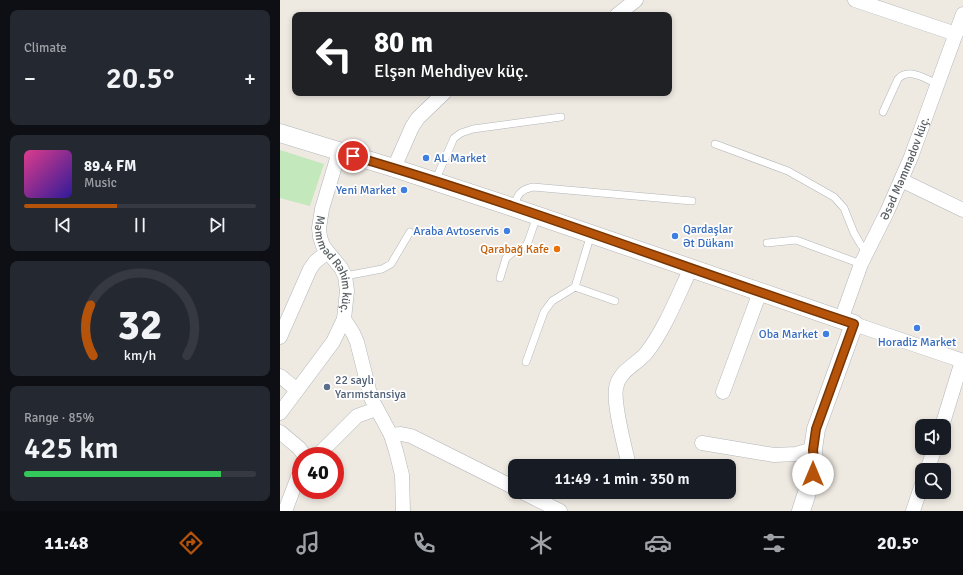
<!DOCTYPE html>
<html lang="en">
<head>
<meta charset="utf-8">
<style>
	body { margin:0; font-family:Signika,sans-serif; background:#242831; color:#f1f3f6; height:100vh; display:flex; flex-direction:column; font-size:15px; white-space:nowrap }
	* { box-sizing:border-box; margin:0 }
	p { font-size:13px; color:#9ea1a6 }
	.icon { flex:none; width:22px; height:22px; fill:none; stroke:currentColor; stroke-width:2; stroke-linecap:round; stroke-linejoin:round }
	.map { position:relative; flex:1; overflow:hidden }
	.drawer { display:flex; flex-direction:column; gap:10px; padding:10px; background:#0d0f14; width:280px }
	.drawer>* { flex:none }
	.guide { position:absolute; left:12px; top:12px; width:380px; height:84px; border-radius:8px; box-shadow:0 2px 6px #0003; background:#202124; color:#fff; overflow:hidden }
	.buttons { position:absolute; left:635px; top:419px; display:grid; gap:8px }
	.buttons a { display:grid; place-items:center; width:36px; height:36px; border-radius:8px; background:#171b24; box-shadow:0 2px 6px #0003; font-size:20px }
	.speed { position:absolute; left:12px; top:447px; display:flex; gap:8px; font-size:20px; font-weight:700; text-align:center }
	.speed>* { display:grid; place-content:center; width:52px; height:52px; border-radius:50%; background:#171b24; box-shadow:0 2px 6px #0003; line-height:1 }
	.speed .limit { border:6px solid #d22; background:#fff; color:#111 }
	.pin { position:absolute; display:grid; place-items:center; width:34px; height:34px; color:#fff; margin:-17px; border:2px solid #fff; border-radius:50%; box-shadow:0 1px 4px #0007 }
	.me { position:absolute; width:44px; margin:-22px; rotate:0deg; stroke-linejoin:round; filter:drop-shadow(0 0 3px #0008) }
	.turn { display:flex; align-items:center; gap:14px; height:84px; padding:0 16px; font-size:18px }
	.turn .icon { width:52px; height:52px; stroke-width:2.5 }
	.turn b { display:block; font-size:28px; line-height:34px }
	.big { font-size:30px; font-weight:600; line-height:1.1 }
	.drawer .card { flex:1; display:flex; flex-direction:column; justify-content:center; gap:6px; min-width:0; padding:0 14px; border-radius:8px; background:#242831 }
	.drawer .dial { align-items:center; gap:0 }
	.dial svg { height:104px; overflow:visible; fill:none; stroke:#363941; stroke-width:7; stroke-linecap:round; text-anchor:middle }
	.dial text { fill:#f1f3f6; stroke:none }
	.song { display:flex; align-items:center; gap:12px }
	.cover { width:48px; height:48px; border-radius:6px; background:linear-gradient(135deg,hsl(330 70% 55%),hsl(250 70% 35%)) }
	.played { height:4px; border-radius:2px; background:linear-gradient(90deg,#b45309 40%,#363941 40%) }
	.keys { display:flex; justify-content:space-around; direction:ltr }
	.heat { display:flex; justify-content:space-between; align-items:center; font-size:22px; direction:ltr }
	.charge { height:6px; border-radius:3px; background:linear-gradient(90deg,#34c759 85%,#363941 0) }
	.trip { position:absolute; left:228px; top:459px; width:228px; height:40px; border-radius:8px; background:#171b24; box-shadow:0 2px 6px #0003; font-weight:600; line-height:40px; text-align:center }
	.tabs { display:flex; height:64px; justify-content:space-around; align-items:center; background:#090b0e; color:#9ea1a6 }
	.tabs .icon { width:28px; height:28px }
	.tabs .active { color:#b45309 }
	.tabs b { font-size:18px; color:#f1f3f6 }
	main { display:flex; flex:1; min-height:0 }
	.map>svg:first-child { display:block }
</style>
</head>
<body>
<main>
<section class="drawer">
<div class="card"><p>Climate</p>
<div class="heat"><a>−</a><b class="big">20.5°</b><a>+</a></div>
</div>
<div class="card">
<div class="song"><i class="cover"></i><div><b>89.4 FM</b><p>Music</p></div></div>
<div class="played"></div>
<div class="keys"><svg class="icon" aria-label="previous" viewBox="0 0 24 24"><path d="M18 5L8 12l10 7zM5 5v14"/></svg><svg class="icon" aria-label="pause" viewBox="0 0 24 24"><path d="M8 5v14M16 5v14"/></svg><svg class="icon" aria-label="next" viewBox="0 0 24 24"><path d="M6 5l10 7-10 7zM19 5v14"/></svg></div>
</div>
<div class="card dial"><svg viewBox="0 0 100 80">
<path d="M14 69A42 42 0 1 1 86 69"/>
<path d="M14 69A42 42 0 0 1 12 30" stroke="#b45309"/>
<text x="50" y="56" font-size="32" font-weight="700">32</text>
<text x="50" y="72" font-size="11">km/h</text>
</svg></div>
<div class="card"><p>Range · 85%</p><b class="big">425 km</b><div class="charge"></div></div>
</section>
<div class="map">
<svg width="683" height="511" viewBox="0 0 683 511">
	<rect width="100%" height="100%" fill="#eee9e1"/>
	<path fill="#c3e8bb" d="M0 150 44 164 30 206 0 198Z"/>
	<g fill="none" stroke-linecap="round" stroke-linejoin="round">
		<defs>
			<path id="service" d="M603 112 618 79C629 67 645 79 658 84
				M435 144 508 171 554 197 564 208 574 233 581 245 586 251
				M155 181 174 138 181 133 193 129 281 117
				M233 207C238 195 239 190 253 187L412 201
				M487 243 516 240 581 264
				M65 276 102 269 111 264 130 232
				M220 278 226 258 237 249 245 247 248 242 257 216
				M295 287 335 301
				M246 362 264 312 272 301 295 287 311 234"/>
			<g id="minor">
				<path d="M575 0 676 34"/>
				<path d="M337 15 356 0"/>
				<path id="s1" d="M59 152 42 209 39 228 40 237 43 246 61 268 65 276 67 291 64 319 73 333 77 342 91 398 111 435 116 451 122 475 123 511"/>
				<path d="M114 168 132 127 138 118 164 93"/>
				<path d="M621 180 683 210"/>
				<path id="s2" d="M561 320 581 264 607 212 631 157 683 14"/>
				<path d="M574 324 683 361"/>
				<path d="M0 337 30 269 35 262 47 252"/>
				<path d="M0 376 17 390"/>
				<path d="M443 392 480 292"/>
				<path d="M0 413 53 342 64 319"/>
				<path d="M662 426 682 361"/>
				<path d="M0 432 19 448 25 456"/>
				<path d="M111 435 121 434 131 436 235 488"/>
				<path d="M422 443 494 455 516 454 533 449"/>
				<path d="M37 456 77 416 96 409"/>
				<path d="M349 466C345 447 333 405 336 388 339 370 357 365 367 352 385 329 398 295 411 268"/>
				<path d="M647 470 655 448"/>
				<path d="M242 492 280 511"/>
				<path d="M5 511 21 469"/>
				<path d="M633 511 642 484"/>
			</g>
			<path id="tertiary" d="M0 133 114 168 232 207 574 324 536 429 533 449 534 460 533 474 521 511"/>
		</defs>
		<use href="#service" stroke="#b2b6ba" stroke-width="8"/>
		<use href="#minor" stroke="#b2b6ba" stroke-width="15"/>
		<use href="#tertiary" stroke="#b2b6ba" stroke-width="19"/>
		<use href="#service" stroke="#fff" stroke-width="7"/>
		<use href="#minor" stroke="#fff" stroke-width="14"/>
		<use href="#tertiary" stroke="#fff" stroke-width="18"/>
	</g>
	<g fill="none" stroke-linecap="round" stroke-linejoin="round">
		<defs>
			<path id="route" d="M73 156C242 205 407 269 574 324L536 429 533 450 534 460 533 474"/>
		</defs>
		<use href="#route" stroke="#753606" stroke-width="10"/>
		<use href="#route" stroke="#b45309" stroke-width="7"/>
	</g>
	<g fill="#3f7fe0" stroke="#fff" stroke-width="1.5">
		<circle cx="146" cy="158" r="4"/>
		<circle cx="124" cy="190" r="4"/>
		<circle cx="227" cy="231" r="4"/>
		<circle cx="395" cy="236" r="4"/>
		<circle cx="637" cy="328" r="4"/>
		<circle cx="546" cy="334" r="4"/>
	</g>
	<circle fill="#e8710a" stroke="#fff" stroke-width="1.5" cx="277" cy="249" r="4"/>
	<circle fill="#5c6f8a" stroke="#fff" stroke-width="1.5" cx="47" cy="387" r="4"/>
	<g text-anchor="middle" dominant-baseline="central" stroke-width="3.5" stroke-linejoin="round" paint-order="stroke">
		<g font-size="12" fill="#366cbe" stroke="#fff" text-anchor="end">
			<text x="154" y="158" text-anchor="start">AL Market</text>
			<text x="116" y="190">Yeni Market</text>
			<text x="403" y="229" text-anchor="start">Qardaşlar<tspan x="403" dy="14">Ət Dükanı</tspan></text>
			<text x="219" y="231">Araba Avtoservis</text>
			<text x="538" y="334">Oba Market</text>
			<text x="637" y="342" text-anchor="middle">Horadiz Market</text>
		</g>
		<g font-size="12" fill="#5a6063" stroke="#fff">
			<text stroke="none"><textPath href="#s2" startOffset="165">Əsəd Məmmədov küç.</textPath></text>
			<text stroke="none"><textPath href="#s1" startOffset="119">Məmməd Rəhim küç.</textPath></text>
		</g>
		<g font-size="12" fill="#c56008" stroke="#fff" text-anchor="end">
			<text x="269" y="249">Qarabağ Kafe</text>
		</g>
		<g font-size="12" fill="#4e5e75" stroke="#fff" text-anchor="start">
			<text x="55" y="380">22 saylı<tspan x="55" dy="14">Yarımstansiya</tspan></text>
		</g>
	</g>
</svg>
<div class="buttons">
<a><svg class="icon" aria-label="sound" viewBox="0 0 24 24"><path d="M4 9h4l5-4v14l-5-4H4zM17 9q2 3 0 6"/></svg></a>
<a><svg class="icon" aria-label="search" viewBox="0 0 24 24"><circle cx="10" cy="10" r="6"/><path d="M15 15l6 6"/></svg></a>
</div>
<div class="speed"><div class="limit">40</div></div>
<div class="pin" style="left:73px;top:156px;background:#d93025"><svg class="icon" aria-label="arrive" viewBox="0 0 24 24"><path d="M6 21V4h12l-3 4 3 4H6"/></svg></div>
<svg class="me" style="left:533px;top:474px" viewBox="-20 -20 40 40"><circle r="19" fill="#fff"/><path d="M0-13L10 11 0 6-10 11z" fill="#b45309"/></svg>
<div class="trip">11:49 · 1 min · 350 m</div>
<div class="guide">
<div class="turn"><svg class="icon" aria-label="left" viewBox="0 0 24 24"><path d="M17 20v-9H6M10 6l-5 5 5 5"/></svg><div><b>80 m</b>Elşən Mehdiyev küç.</div></div>
</div>
</div>
</main>
<nav class="tabs">
<b>11:48</b>
<svg class="icon active" aria-label="directions" viewBox="0 0 24 24"><path d="M12 3l9 9-9 9-9-9zM9 14v-3h6M13 9l2 2-2 2"/></svg>
<svg class="icon" aria-label="music" viewBox="0 0 24 24"><path d="M9 18V5l10-2v13"/><circle cx="6" cy="18" r="3"/><circle cx="16" cy="16" r="3"/></svg>
<svg class="icon" aria-label="phone" viewBox="0 0 24 24"><path d="M5 4h4l2 5-3 2q2 4 5 5l2-3 5 2v4C11 20 4 13 5 4z"/></svg>
<svg class="icon" aria-label="climate" viewBox="0 0 24 24"><path d="M12 3v18M4 7l16 10M4 17L20 7"/></svg>
<svg class="icon" aria-label="car" viewBox="0 0 24 24"><path d="M5 17H2v-5l4-1 3-4h7l3 4 3 1v5h-3M9 17h6M6 11h13"/><circle cx="7" cy="17" r="2"/><circle cx="17" cy="17" r="2"/></svg>
<svg class="icon" aria-label="filters" viewBox="0 0 24 24"><path d="M4 7h16M4 17h16"/><circle cx="9" cy="7" r="2"/><circle cx="15" cy="17" r="2"/></svg>
<b>20.5°</b>
</nav>
</body>
</html>
